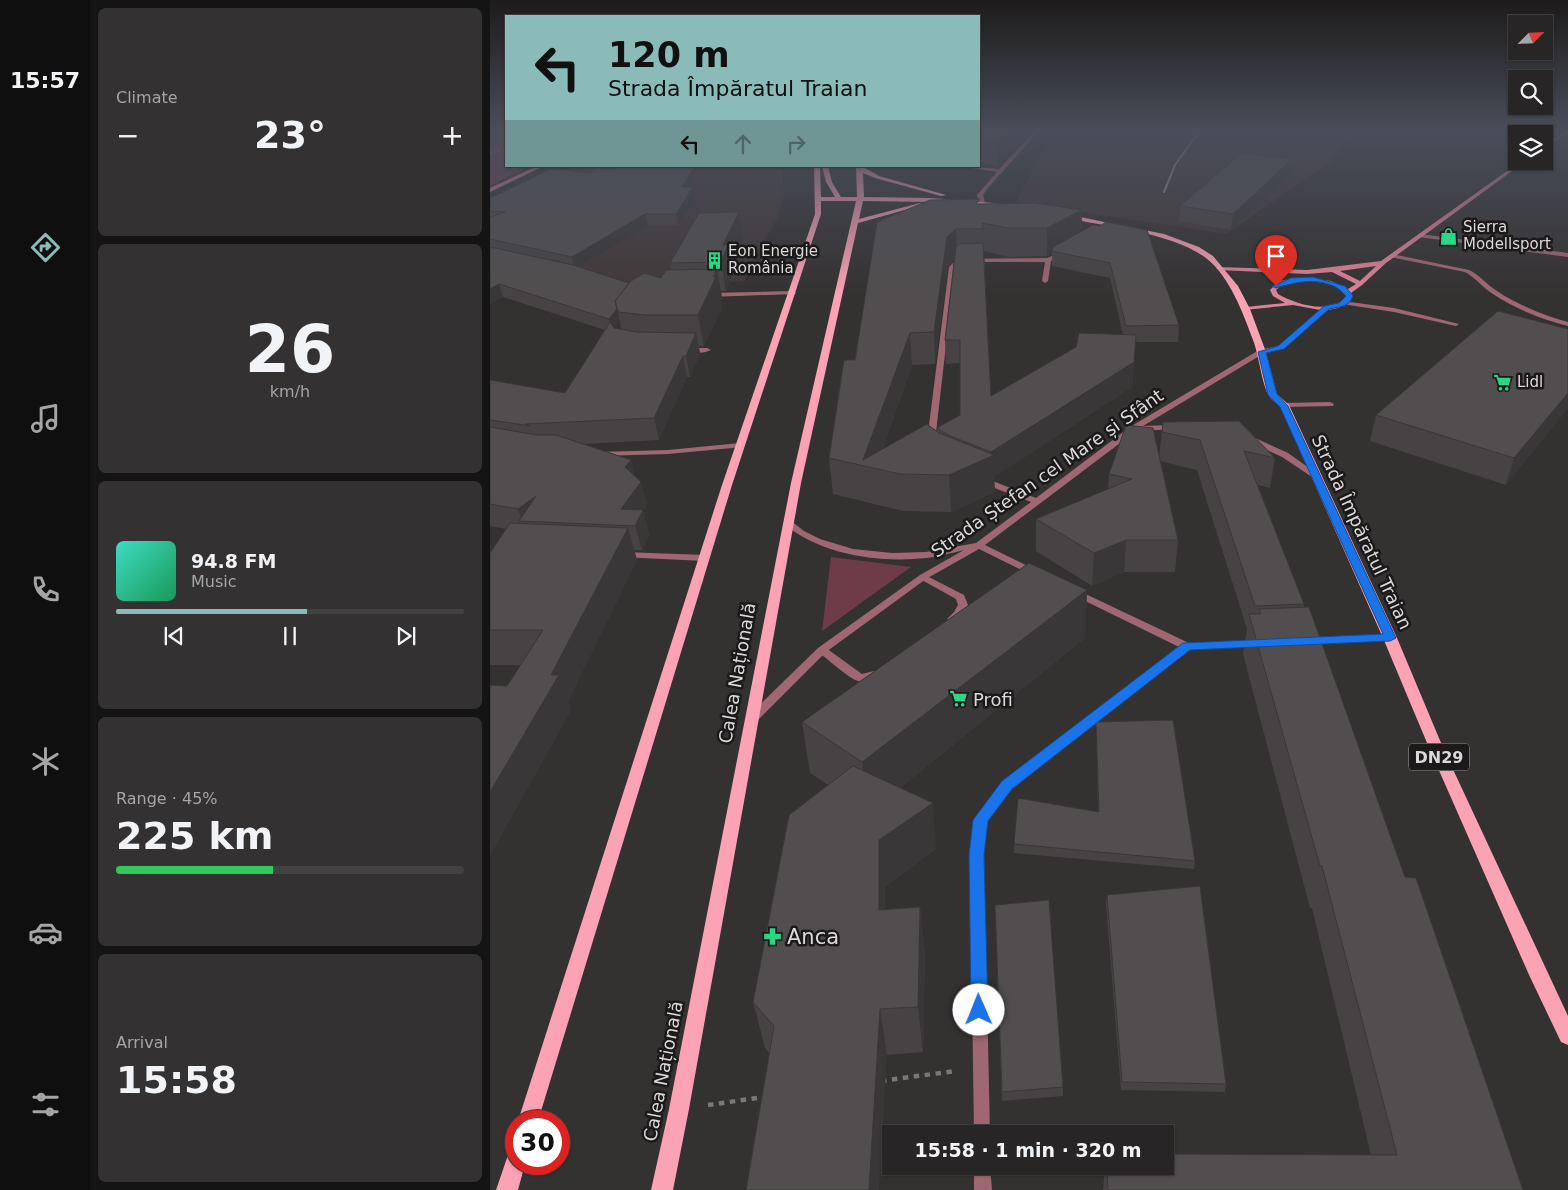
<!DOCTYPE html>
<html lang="en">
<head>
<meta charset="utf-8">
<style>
	body { margin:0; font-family:"DejaVu Sans",sans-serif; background:#333132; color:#f1f3f6; height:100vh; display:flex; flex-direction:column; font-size:19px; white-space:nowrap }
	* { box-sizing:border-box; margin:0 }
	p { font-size:16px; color:#a4a5a7 }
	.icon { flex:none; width:28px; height:28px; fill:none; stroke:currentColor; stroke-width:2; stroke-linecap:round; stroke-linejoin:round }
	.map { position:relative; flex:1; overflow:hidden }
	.sheet { display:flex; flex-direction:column; gap:8px; padding:8px; background:#151414; width:400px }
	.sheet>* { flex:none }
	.guide { position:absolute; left:15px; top:15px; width:475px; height:152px; border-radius:0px; box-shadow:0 1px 4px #0004,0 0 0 1px #434242; background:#8bbbb9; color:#111; overflow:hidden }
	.needle { width:32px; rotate:66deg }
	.controls { position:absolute; left:1018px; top:15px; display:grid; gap:10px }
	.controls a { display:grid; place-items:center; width:45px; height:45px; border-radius:0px; background:#272525; box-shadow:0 1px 4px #0004,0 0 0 1px #434242; font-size:25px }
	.speed { position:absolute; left:15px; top:1110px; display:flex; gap:10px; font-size:25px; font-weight:700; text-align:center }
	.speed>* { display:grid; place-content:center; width:65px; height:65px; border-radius:50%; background:#272525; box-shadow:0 1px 4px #0004,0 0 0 1px #434242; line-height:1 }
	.speed .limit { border:8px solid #d22; background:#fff; color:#111 }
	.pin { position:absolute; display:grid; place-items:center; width:42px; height:42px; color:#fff; margin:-51px -21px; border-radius:50% 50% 50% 0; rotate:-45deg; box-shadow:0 0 5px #0007 }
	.pin .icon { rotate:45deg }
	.me { position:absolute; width:55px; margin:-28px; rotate:359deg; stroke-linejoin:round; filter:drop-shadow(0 0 4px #0008) }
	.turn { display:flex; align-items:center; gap:18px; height:105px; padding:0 20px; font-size:22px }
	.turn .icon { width:65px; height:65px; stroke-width:2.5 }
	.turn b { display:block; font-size:35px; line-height:42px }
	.lanes { display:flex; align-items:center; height:48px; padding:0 20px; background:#0003; justify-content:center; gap:25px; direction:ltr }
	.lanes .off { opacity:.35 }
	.big { font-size:38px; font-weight:800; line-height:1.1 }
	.sheet .widget { flex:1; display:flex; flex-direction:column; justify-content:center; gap:8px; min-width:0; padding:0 18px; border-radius:8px; background:#333132 }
	.sheet .dial { align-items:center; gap:0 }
	.dial b { font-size:65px; line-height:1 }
	.song { display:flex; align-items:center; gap:15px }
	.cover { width:60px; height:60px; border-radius:8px; background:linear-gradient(135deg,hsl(170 70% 55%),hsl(150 70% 35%)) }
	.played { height:5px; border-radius:2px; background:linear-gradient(90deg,#8bbbb9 55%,#434242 55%) }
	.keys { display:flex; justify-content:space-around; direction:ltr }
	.heat { display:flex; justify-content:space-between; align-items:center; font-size:28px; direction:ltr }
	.charge { height:8px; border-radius:4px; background:linear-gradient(90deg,#34c759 45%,#434242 0) }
	.trip { position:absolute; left:392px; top:1125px; width:292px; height:50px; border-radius:0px; background:#272525; box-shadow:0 1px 4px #0004,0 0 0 1px #434242; font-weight:800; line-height:50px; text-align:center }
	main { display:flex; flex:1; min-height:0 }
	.tabs { display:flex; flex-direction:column; width:90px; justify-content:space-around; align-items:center; background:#100f0f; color:#a4a5a7 }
	.tabs .icon { width:35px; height:35px }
	.tabs .selected { color:#8bbbb9 }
	.tabs b { font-size:22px; color:#f1f3f6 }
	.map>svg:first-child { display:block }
</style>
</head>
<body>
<main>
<nav class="tabs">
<b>15:57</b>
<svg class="icon selected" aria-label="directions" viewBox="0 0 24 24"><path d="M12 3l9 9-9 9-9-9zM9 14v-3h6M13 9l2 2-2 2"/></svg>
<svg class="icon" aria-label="music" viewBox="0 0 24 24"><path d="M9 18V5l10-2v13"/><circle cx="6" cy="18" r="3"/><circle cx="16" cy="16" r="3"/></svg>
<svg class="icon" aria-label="phone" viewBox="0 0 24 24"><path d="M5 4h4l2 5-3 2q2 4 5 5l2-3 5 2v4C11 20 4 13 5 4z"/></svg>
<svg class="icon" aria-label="climate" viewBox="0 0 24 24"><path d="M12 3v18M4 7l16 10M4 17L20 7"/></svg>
<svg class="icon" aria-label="car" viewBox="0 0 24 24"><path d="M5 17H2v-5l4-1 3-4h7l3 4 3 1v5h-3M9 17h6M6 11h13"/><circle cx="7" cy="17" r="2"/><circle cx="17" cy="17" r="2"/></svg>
<svg class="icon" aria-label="filters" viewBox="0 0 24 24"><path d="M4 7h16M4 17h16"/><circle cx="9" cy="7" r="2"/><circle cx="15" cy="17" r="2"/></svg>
</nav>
<section class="sheet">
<div class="widget"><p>Climate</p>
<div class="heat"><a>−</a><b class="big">23°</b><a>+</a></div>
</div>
<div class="widget dial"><b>26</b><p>km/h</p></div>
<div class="widget">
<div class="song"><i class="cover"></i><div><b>94.8 FM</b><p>Music</p></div></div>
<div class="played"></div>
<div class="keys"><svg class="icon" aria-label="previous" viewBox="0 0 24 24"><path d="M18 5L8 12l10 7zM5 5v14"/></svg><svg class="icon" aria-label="pause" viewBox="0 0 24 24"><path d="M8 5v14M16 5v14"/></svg><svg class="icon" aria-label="next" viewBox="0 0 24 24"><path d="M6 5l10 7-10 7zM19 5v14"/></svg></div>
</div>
<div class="widget"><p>Range · 45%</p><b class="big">225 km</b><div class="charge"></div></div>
<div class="widget"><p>Arrival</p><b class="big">15:58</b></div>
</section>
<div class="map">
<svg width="1078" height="1190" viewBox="0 0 1078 1190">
	<rect width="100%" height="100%" fill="#343131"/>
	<path fill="#423839" d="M563 130H860L842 161 736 234 526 202Z
		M88 166H288L292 168 294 196 286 221 273 242 254 281 198 285 162 292 0 252V206Z"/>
	<path fill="#6e3c48" d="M0 132H16V166H40L0 186Z
		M341 557 421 567 332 631Z"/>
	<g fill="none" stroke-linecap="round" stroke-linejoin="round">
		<path stroke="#7a7778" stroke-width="2" stroke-dasharray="2 2" stroke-linecap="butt" d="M0 150 16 148
			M0 153 16 151"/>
		<path stroke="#7a7778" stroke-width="4.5" stroke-dasharray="5.5 5.5" stroke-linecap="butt" d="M391 1081 465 1071
			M218 1105 274 1097"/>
		<path fill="#9e6772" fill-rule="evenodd" d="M303 291 306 293 305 294 219 297 216 295 219 293Z
			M858 298 861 300 860 302 904 308 969 324 966 326 904 312 852 304V302Z
			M193 348H217L221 350C214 354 199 354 192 350Z
			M840 402 844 404 843 406 794 407 790 405 794 403Z
			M433 574 474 595 478 605C474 612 471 620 462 622L457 619 464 612 468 605 466 599 430 579 428 577Z
			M332 647 336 648 372 674 388 670 393 674C388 680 376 684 368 681 358 678 338 659 328 652L327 650 328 648Z"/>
		<path fill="#9e6772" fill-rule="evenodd" d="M546 130H550L498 188 493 195 495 203 490 204 487 195 507 172 469 166 509 169Z
			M1003 130H1009L1026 136V138Z
			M930 234 1078 253V257L928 237 927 236Z
			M902 254 979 270C990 275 997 285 1007 291 1028 305 1053 315 1078 322V326C1052 319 1025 309 1003 294 993 288 986 278 975 272L900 257V255Z
			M564 255 567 257 561 261 558 281 555 283 552 281 555 262H480L469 263 465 267 445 441 444 443H438L437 441 459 267 467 259 557 258Z
			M769 350 776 352 653 426 685 425 689 427 688 429 646 431 495 545 548 571 550 573 548 575H542L489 549 436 579 336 652 265 723H257L255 720 257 717 328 648 430 575 474 550C461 553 448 557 436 558 388 563 333 555 295 525L293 523 295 521H301L314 531 330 539 363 549 402 553 436 552 486 543 541 502 489 482 488 480 489 478H495L546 498 640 427Z
			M757 437H763L798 453 829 475 825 478 822 477 792 457 757 441Z
			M250 443 254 445 253 447 178 454 108 456 104 454 108 452 178 450Z
			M133 552 215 555 220 558 215 561 130 557 128 555Z
			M585 589 699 643 768 640 773 643 768 646 700 649 521 788 497 821 494 855 500 1134H484L480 855 485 820 513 782 689 647 581 594 580 592 581 590Z
			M900 635 904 636 905 638 904 640 817 644 812 641 817 638Z
			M484 1166H500L502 1190H484Z"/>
		<path fill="#db8397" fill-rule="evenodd" d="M1078 130V133L1054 148V145Z
			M1031 161H1036L896 263 872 285 861 293 863 296 857 304 848 308 838 310 793 348 769 354V350L789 346 830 310 803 305 754 310 753 309 756 307 795 303 783 296 780 290 789 281 812 277 841 281 858 289 866 284 842 272 817 274 729 270 726 268 727 267 817 270 891 261ZM886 266 870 281 850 271ZM812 281C828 282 847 282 857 296 841 315 807 305 788 294L786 290 793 284Z
			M47 166H54L0 192V188Z"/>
		<path fill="#fca2b5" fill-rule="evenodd" d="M324 166H330L331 197H345L336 182 332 166H338L342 182 351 197H367L366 166H372L389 176 456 195 451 196 385 178 373 173 374 197 441 198 516 204 519 206 516 208 441 202 373 201 369 219 430 203 433 205 368 223 311 483 199 1109 183 1190H161L179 1109 301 483 366 201H331V214L242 485 48 1121H28L232 485 325 214Z
			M575 214 674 234 709 247 723 256 748 286 760 309 776 352 787 394 799 405 907 638 954 750 1078 1016V1045L1071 1042 1040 977 940 750 893 638 790 406C786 403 781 400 779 396 772 385 769 355 763 340 753 313 740 277 716 258 681 232 615 227 573 217V215Z
			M26 1149V1164H35L28 1190H6L19 1152Z"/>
		<path stroke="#9c999a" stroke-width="2" d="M674 192 685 165 710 130"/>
	</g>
	<path fill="#474344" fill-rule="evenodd" d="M489 130H538L507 165 489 163Z
		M802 159 800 174 741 230 689 221 690 206Z
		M100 173 207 176 201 187H203L205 198 188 225 158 226 89 267 139 283 171 278 181 270 180 263 249 212 253 240 241 266 243 274 236 291H231L232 298 231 302 232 308 214 346H209L210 354 200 377H197L169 440 93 444 141 460 144 475 157 505 153 511 159 535 152 550H144L147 560 78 701 81 710 0 855V685L17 686 31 665H0V553L16 529 0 526V380L75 393 115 330 13 297 0 303V198ZM130 322 131 330 125 328Z
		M490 204 592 210 591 232 689 325 688 342H645L642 387 504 477 505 492 461 512 413 511 343 494 339 458 365 360 387 222ZM494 251 519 257 557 256 562 253V266L620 278 633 335 501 396ZM464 260 455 340 456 364 470 363V415L447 428V432L393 449 422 365 445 364 458 266Z
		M1078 329 1016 485 880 441 886 415Z
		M673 422 785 458 780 488 768 485 814 604V607L1033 1190H613L615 1166H676L881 1155 822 908H820L753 654 757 629 707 470 670 461 688 540 685 572H634L602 586 546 551V519L618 489 619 474 669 457Z
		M597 590 595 638 410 788 446 849 395 887V909L430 907 435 954 433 1052 397 1055 279 1053 275 1048 263 1002 338 785 320 773 312 722Z
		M606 722 705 861 704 869 524 853V844L608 812Z
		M617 895 736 1084 735 1092 631 1090 616 904Z
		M505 905 573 1087V1096L512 1101Z"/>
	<path fill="#393737" d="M517 130H538L507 165V141Z
		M802 159 800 174 741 230 743 214Z
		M205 166 207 176 194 198 192 187Z
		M203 187 205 198 188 225 186 214Z
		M592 210 591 237 562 251V253L557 256V228Z
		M249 212 253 240 241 266 243 274 236 291 231 262 233 245Z
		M155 214 158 226 85 269 82 257Z
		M466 229 467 257 458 266 445 364 444 332 457 237Z
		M227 269 232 298 231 302 232 308 214 346 208 315Z
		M9 284 13 297 0 303V289Z
		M127 309 130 322 122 332 119 319Z
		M206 333 210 354 200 377 196 356Z
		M420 333 422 365 386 469 373 460Z
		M646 335 642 387 504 477 505 492 461 512 459 475 501 456V452Z
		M193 356 197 377 169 440 164 418Z
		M1078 393V409L1016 485 1024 458Z
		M141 460 146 484 135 467Z
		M151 482 157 505 153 511 159 535 152 550 145 526 131 509Z
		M46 496 32 521 28 509Z
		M138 528 147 560 78 701 81 710 0 855V792Z
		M636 540 634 572 602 586 604 553Z
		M597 590 595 638 378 814 372 762Z
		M443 803 446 849 395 887V956L389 910V840Z
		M430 907 435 954 433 1052 428 1007Z
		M390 1009 397 1055 389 1190H379Z"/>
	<path fill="#524e4f" stroke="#393737" d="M489 130H517L507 141 489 140Z
		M752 153 802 159 743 214 690 206Z
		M122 166H205L192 187H203L186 214H155L82 257 0 239V217L15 212 0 211V198L61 169 100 173 105 168H121Z
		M490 199 486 204 545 203 592 210 557 228H519L492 223 493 229H466L457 237 444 332 420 333 373 460 437 424 449 433 504 455 459 475 410 474 339 458 354 360H365L387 222 440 200Z
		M249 212 233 245H238L231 262 180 263 209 213Z
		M616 222 657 230 689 325 636 326 620 263 562 251 563 247 603 225 610 226Z
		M493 243 501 396 586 347 589 333 646 335 644 362 501 452 458 435 447 428 470 415V340H455L466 247 469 244Z
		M0 247 83 265 139 283 125 301 127 309 119 319 9 284 0 289Z
		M227 269 223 277H226L208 315H156L128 312 125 301 141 281 154 273 171 278 176 270Z
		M1008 311 1078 329V393L1024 458 886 415Z
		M120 322 124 328 146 332 206 333 196 356H193L164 418 35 424 41 426 0 420V380L75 393Z
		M749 421 785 458 754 451 814 604 765 606 710 440 672 432 673 422Z
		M636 425 663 428 688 540H636L604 553 546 519 642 479 619 474Z
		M0 427 47 435H66L141 460 135 467 151 482 131 509 153 510 145 526 29 521 46 496 28 509 0 504Z
		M20 523 138 528 61 675H69L0 792V685L17 686 53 630H0V553Z
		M539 563 597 590 372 762 312 722Z
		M819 607 915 877 926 878 1033 1190H618L617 1166H676V1154L907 1155 832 866H830L759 614H771L769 609Z
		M683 720 705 861 524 844 528 798 609 812 606 722Z
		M363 766 443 803 389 840V910L430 907 428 1007 390 1009 379 1190H256L284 1026 263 1002 299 815Z
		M710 886 736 1084 632 1082 617 895Z
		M559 900 573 1087 512 1092 505 905Z"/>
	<linearGradient id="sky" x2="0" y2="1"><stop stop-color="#1d1b1b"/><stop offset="0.44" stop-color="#4a4e5a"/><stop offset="1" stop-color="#4a4e5a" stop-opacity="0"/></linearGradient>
	<rect width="1078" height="296" fill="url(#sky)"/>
	<path fill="#1a73e8" stroke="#114b97" d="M823 277 855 286 863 296 860 302 854 306 839 309 794 349 776 353 787 394 798 406 906 638 900 641 700 650 522 789 498 821 494 855 498 1010 495 1015 489 1017 483 1015 481 1010 479 855 483 820 512 781 693 643 893 634 790 407 778 395 768 352 788 346 834 306 849 303 856 296C839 275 808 281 786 288L782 286 801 278Z"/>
	<defs>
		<symbol id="shop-bare" viewBox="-9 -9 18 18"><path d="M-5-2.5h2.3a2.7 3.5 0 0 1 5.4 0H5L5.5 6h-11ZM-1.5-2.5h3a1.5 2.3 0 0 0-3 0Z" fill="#29d885" stroke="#1b1919" stroke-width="2.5" paint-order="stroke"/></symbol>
		<symbol id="building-bare" viewBox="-9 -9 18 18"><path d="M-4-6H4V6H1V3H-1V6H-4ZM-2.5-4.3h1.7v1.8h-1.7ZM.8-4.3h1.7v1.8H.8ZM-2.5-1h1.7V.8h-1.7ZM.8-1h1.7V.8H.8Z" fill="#29d885" stroke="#1b1919" stroke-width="2.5" paint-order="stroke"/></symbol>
		<symbol id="supermarket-bare" viewBox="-9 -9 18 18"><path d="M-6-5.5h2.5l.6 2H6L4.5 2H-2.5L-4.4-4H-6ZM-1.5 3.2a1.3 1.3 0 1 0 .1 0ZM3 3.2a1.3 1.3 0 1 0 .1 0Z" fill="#29d885" stroke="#1b1919" stroke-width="2.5" paint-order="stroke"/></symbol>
		<symbol id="pharmacy-bare" viewBox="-9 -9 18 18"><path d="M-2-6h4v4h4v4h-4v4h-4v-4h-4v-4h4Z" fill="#29d885" stroke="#1b1919" stroke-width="2.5" paint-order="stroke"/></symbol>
	</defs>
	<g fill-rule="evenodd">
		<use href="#shop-bare" x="946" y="224" width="25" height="25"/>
		<use href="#building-bare" x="212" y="248" width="25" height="25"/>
		<use href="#supermarket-bare" x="1000" y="370" width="25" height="25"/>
		<use href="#supermarket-bare" x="456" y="686" width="25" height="25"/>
		<use href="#pharmacy-bare" x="270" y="924" width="25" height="25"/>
	</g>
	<g text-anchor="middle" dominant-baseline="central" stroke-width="5" stroke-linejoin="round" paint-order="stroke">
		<g font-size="15" fill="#dbd8d9" stroke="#1b1919" text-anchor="start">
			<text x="973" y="227">Sierra<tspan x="973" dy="17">Modellsport</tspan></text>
			<text x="238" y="251">Eon Energie<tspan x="238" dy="17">România</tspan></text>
			<text x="1027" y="382">Lidl</text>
		</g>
		<rect fill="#1b1919" stroke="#a19f9f" stroke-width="1" x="919" y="743.5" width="60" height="27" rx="4"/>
		<g font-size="16" font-weight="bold" fill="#dbd8d9">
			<text x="949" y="757">DN29</text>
		</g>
		<g font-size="18" fill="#dbd8d9" stroke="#1b1919">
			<text transform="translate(557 473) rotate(-35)">Strada Ștefan cel Mare și Sfânt</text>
			<text transform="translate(872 532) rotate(65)">Strada Împăratul Traian</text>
			<text transform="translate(247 673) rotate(-80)">Calea Națională</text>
			<text transform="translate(173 1071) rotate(-79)">Calea Națională</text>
		</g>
		<g font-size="18" fill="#dbd8d9" stroke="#1b1919" text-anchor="start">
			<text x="483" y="699">Profi</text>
		</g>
		<g font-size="21" fill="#dbd8d9" stroke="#1b1919" text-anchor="start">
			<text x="297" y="937">Anca</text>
		</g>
	</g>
</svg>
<div class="controls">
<a><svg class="needle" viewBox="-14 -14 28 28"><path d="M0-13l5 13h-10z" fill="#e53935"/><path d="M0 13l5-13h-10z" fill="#a4a5a7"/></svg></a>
<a><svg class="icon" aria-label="search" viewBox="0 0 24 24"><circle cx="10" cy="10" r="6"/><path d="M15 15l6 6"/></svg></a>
<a><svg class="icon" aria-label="layers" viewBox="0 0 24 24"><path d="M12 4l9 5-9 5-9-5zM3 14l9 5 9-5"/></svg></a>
</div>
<div class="speed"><div class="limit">30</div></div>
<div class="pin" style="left:786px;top:286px;background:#d93025"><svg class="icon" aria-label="arrive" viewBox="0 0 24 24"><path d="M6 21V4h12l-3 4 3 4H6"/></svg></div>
<svg class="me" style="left:489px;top:1010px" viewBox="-20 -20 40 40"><circle r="19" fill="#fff"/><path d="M0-13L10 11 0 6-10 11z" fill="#1a73e8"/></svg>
<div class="trip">15:58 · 1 min · 320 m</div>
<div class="guide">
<div class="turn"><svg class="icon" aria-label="left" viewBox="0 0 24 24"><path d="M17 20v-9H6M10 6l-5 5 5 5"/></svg><div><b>120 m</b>Strada Împăratul Traian</div></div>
<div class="lanes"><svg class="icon" aria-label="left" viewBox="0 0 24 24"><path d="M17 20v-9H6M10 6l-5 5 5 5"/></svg><svg class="icon off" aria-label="ahead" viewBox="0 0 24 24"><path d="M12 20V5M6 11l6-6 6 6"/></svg><svg class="icon off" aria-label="right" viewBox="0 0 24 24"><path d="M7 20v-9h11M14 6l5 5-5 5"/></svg></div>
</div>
</div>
</main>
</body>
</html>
